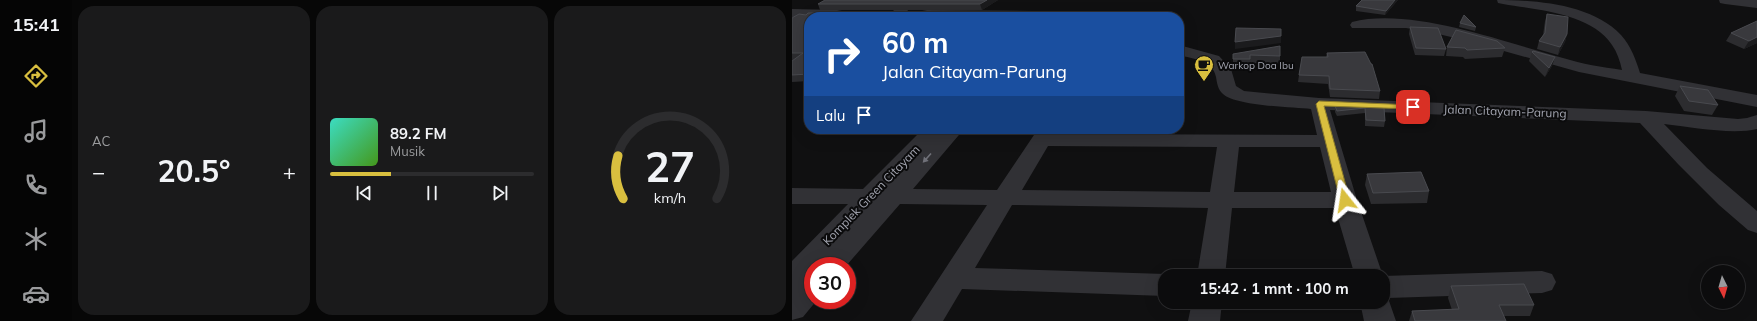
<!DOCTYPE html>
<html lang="id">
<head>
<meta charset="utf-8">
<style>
	body { margin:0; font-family:Mulish,sans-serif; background:#1a1a1b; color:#f1f3f6; height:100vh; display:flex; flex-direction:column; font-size:15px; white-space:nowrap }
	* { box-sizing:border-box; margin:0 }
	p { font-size:13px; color:#9a9b9d }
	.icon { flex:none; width:22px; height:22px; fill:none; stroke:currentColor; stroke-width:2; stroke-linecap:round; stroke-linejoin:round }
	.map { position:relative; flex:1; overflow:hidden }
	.panel { display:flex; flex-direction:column; gap:6px; padding:6px; background:#070707; width:720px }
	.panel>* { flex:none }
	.banner { position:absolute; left:12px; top:12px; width:380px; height:122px; border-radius:16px; box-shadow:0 4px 16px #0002,0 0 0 1px #2c2c2e; background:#1a4fa0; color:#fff; overflow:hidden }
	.needle { width:26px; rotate:175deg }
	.tools { position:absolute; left:909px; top:265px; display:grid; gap:8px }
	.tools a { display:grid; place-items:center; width:44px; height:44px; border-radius:50%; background:#0c0c0d; box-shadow:0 4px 16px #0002,0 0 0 1px #2c2c2e; font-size:20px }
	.speed { position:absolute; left:12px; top:257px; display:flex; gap:8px; font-size:20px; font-weight:700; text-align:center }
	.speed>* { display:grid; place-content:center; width:52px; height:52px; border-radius:50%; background:#0c0c0d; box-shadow:0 4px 16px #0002,0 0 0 1px #2c2c2e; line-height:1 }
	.speed .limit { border:6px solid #d22; background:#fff; color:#111 }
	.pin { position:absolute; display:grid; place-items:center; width:34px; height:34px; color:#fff; margin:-17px; border-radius:8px; box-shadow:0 2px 6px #0006 }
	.me { position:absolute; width:44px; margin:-22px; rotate:345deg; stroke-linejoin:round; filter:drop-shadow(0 0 3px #0008) }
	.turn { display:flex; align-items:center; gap:14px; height:84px; padding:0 12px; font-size:18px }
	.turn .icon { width:52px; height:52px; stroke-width:2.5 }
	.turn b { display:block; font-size:28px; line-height:34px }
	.then { display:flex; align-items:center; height:38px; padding:0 12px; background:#0003; gap:8px; font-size:15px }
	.big { font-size:30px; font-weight:700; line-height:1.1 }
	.panel .tile { flex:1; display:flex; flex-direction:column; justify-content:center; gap:6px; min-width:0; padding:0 14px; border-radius:16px; background:#1a1a1b }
	.panel .dial { align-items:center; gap:0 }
	.dial svg { height:104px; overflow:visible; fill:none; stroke:#2c2c2e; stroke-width:7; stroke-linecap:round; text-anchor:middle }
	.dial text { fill:#f1f3f6; stroke:none }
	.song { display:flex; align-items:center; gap:12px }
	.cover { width:48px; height:48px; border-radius:6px; background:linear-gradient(135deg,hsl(170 70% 55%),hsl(100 70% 35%)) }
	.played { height:4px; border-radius:2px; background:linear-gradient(90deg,#d9bf3f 30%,#2c2c2e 30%) }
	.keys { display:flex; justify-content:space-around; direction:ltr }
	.heat { display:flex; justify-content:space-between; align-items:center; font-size:22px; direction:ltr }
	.panel .tiles { flex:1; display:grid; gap:6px; grid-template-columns:repeat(3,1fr) }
	.trip { position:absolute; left:366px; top:269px; width:232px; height:40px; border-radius:16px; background:#0c0c0d; box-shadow:0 4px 16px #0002,0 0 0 1px #2c2c2e; font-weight:700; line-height:40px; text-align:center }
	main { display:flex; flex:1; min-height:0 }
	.dock { display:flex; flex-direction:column; width:72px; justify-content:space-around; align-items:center; background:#050505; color:#9a9b9d }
	.dock .icon { width:28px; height:28px }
	.dock .current { color:#d9bf3f }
	.dock b { font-size:18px; color:#f1f3f6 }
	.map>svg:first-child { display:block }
</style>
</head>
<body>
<main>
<nav class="dock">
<b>15:41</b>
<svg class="icon current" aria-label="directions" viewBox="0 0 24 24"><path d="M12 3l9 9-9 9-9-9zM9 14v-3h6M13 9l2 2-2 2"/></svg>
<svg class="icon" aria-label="music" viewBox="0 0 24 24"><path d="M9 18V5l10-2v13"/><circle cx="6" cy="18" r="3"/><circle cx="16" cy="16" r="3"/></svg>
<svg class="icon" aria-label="phone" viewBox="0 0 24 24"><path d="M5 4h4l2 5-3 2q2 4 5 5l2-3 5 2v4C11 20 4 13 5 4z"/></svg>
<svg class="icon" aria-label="climate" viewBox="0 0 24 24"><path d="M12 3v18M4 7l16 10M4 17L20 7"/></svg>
<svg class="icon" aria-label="car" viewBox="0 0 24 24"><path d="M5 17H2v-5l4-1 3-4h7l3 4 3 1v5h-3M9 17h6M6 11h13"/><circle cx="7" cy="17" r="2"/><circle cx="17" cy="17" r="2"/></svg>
</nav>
<section class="panel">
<div class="tiles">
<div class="tile"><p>AC</p>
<div class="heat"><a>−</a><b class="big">20.5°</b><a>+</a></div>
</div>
<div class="tile">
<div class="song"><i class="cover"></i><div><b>89.2 FM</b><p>Musik</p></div></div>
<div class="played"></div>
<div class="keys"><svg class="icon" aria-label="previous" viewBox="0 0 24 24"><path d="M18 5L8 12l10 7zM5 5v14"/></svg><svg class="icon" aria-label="pause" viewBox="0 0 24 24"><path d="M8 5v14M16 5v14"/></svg><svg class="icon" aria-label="next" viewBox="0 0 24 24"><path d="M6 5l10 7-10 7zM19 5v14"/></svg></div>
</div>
<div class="tile dial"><svg viewBox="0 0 100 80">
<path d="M14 69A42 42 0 1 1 86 69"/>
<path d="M14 69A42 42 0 0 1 10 36" stroke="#d9bf3f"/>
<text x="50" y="56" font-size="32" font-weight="700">27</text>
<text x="50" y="72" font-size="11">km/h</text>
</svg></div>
</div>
</section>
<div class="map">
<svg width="965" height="321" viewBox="0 0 965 321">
	<rect width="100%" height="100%" fill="#101011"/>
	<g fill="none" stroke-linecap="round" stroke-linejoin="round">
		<path fill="#313135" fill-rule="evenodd" d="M112 0H125L110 17H100L98 14Z
			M705 0C744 0 800 4 829 35 839 46 844 60 848 73L965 95V107L787 72 680 42 638 32 614 28H560L558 25 560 22C620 7 711 42 771 58 790 64 810 67 830 70 828 61 825 52 820 45 799 13 745 10 711 4L706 3Z
			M927 0H965V8L933 4 928 3Z
			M0 9 45 10 50 11 52 14 50 17H0Z
			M135 10 241 11 269 14 271 17H130L128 14 130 11Z
			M387 45 427 56 439 69 444 86 452 91 462 92 527 98 854 111 946 119 955 118 965 115V129C940 135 899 127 872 124L915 168 965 211V233L956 230 927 205 886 164 848 123 538 110 565 200 591 276 750 271 760 274 764 282 760 290 750 293 596 298 604 321H572L568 302H591V276H563L543 208H440L433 276H405L416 208 220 205 183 268 373 274 380 276H373V296L170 289 151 321H119L195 205 108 204 54 266H21V300H25L11 317 0 320V261L56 204H0V188L71 189 131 129H172L121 189 205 190 246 129H266L263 134 525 135 519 109C499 107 444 106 431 94 426 90 425 83 424 77 421 60 401 59 387 55ZM256 146 425 147 418 192 230 190ZM447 147H528L539 192H442Z
			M400 302H430L428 321H396Z"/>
	</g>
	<path fill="#2c2c2f" d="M206 0 190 10H28L26 4Z
		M606 0 593 15 564 11V6Z
		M755 14 775 34 773 42 766 55 745 49 747 41 751 35 753 21Z
		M17 17V81L0 82V61L2 60H0V18Z
		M965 21V43L952 49 934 41 939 33Z
		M668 23 684 27 683 31 667 27Z
		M618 27 654 49 652 56 623 55 617 34Z
		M655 47 713 48 710 57 673 59 671 57 654 56Z
		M740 52 763 57 760 66 753 77 737 61Z
		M535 53 588 91 587 99 538 97 536 84 506 82 507 75 534 57Z
		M441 54H488V64L458 63V67H441Z
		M888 86 926 105 920 115 892 111 883 96Z
		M543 106 592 108 593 121 592 127 573 126V113L545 116 543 112Z
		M575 174 637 191 635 203 579 204 573 185Z
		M659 286 742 305 738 316H712L714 321H617L620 311 660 310 656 298Z"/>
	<path fill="#1b1b1d" d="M195 0H206L190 10 188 4Z
		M603 0H606L593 15 594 11Z
		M165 13 166 17H160Z
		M489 29V43L443 49V42Z
		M775 34 773 42 766 55 768 47Z
		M965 37V43L952 49 957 41Z
		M763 57 760 66 753 77 757 68Z"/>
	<path fill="#39393d" stroke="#494a4f" d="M33 0H195L188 4H26Z
		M570 0H603L594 11 564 6Z
		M16 13H165L160 17H17V74L0 75V61L11 53H0V18L7 14 14 15Z
		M755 14 776 17 775 34 768 47 747 41 753 33Z
		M672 15 684 27 668 23Z
		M965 21V37L957 41 939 33Z
		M618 27 646 28 654 49 624 48Z
		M444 28 489 29V36L443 42Z
		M664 30 705 41 713 48 675 50 673 48 655 47Z
		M488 46V56L458 55V59H441V54Z
		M741 51 763 57 757 68 740 52Z
		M573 52 579 64H580L588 91 538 89 537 76 507 75 510 57H536L535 53Z
		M888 86 916 90 926 105 897 101Z
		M543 106 592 108 593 121 574 120 573 108 545 111Z
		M629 172 637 191 581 193 575 174Z
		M732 284 742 305H707L714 321H623L620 311 667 309 659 286Z"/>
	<defs><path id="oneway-solid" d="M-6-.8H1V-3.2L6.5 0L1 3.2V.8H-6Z"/></defs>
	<use fill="#707179" href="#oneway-solid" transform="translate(135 158) rotate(132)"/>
	<path fill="#d9bf3f" stroke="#8d7c29" d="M527 101 621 105 625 107 621 109 532 106 558 200 557 202 553 203 548 200 524 104Z"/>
	<defs>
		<symbol id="cafe-pin" viewBox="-11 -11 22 30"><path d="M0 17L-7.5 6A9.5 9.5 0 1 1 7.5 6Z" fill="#d9bf3f" stroke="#0b0b0c"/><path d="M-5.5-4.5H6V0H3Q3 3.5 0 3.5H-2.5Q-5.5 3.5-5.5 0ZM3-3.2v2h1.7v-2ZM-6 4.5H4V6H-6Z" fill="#111"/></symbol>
	</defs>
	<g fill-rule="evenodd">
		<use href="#cafe-pin" x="401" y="54" width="22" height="30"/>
	</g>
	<g text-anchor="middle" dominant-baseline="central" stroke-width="4" stroke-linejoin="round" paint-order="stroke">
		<g font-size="10" fill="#a3a5b0" stroke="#0b0b0c" text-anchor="start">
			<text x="426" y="65">Warkop Doa Ibu</text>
		</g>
		<g font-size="12" fill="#a3a5b0" stroke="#0b0b0c">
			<text transform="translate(713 111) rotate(2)">Jalan Citayam-Parung</text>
			<text transform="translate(79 195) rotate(-46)">Komplek Green Citayam</text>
		</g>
	</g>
</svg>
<div class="tools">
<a><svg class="needle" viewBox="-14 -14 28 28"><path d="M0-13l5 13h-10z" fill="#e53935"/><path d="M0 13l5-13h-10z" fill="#9a9b9d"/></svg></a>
</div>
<div class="speed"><div class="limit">30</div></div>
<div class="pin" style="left:621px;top:107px;background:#d93025"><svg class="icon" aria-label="arrive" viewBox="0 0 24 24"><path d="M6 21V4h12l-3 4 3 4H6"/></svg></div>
<svg class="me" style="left:553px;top:200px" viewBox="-20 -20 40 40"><path d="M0-17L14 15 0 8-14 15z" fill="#d9bf3f" stroke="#fff" stroke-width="4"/></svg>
<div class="trip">15:42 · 1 mnt · 100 m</div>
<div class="banner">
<div class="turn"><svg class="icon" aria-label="right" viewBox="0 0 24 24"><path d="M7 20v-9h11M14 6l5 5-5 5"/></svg><div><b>60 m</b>Jalan Citayam-Parung</div></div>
<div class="then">Lalu<svg class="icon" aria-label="arrive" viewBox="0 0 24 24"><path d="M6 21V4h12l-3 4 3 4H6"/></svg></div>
</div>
</div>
</main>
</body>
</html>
